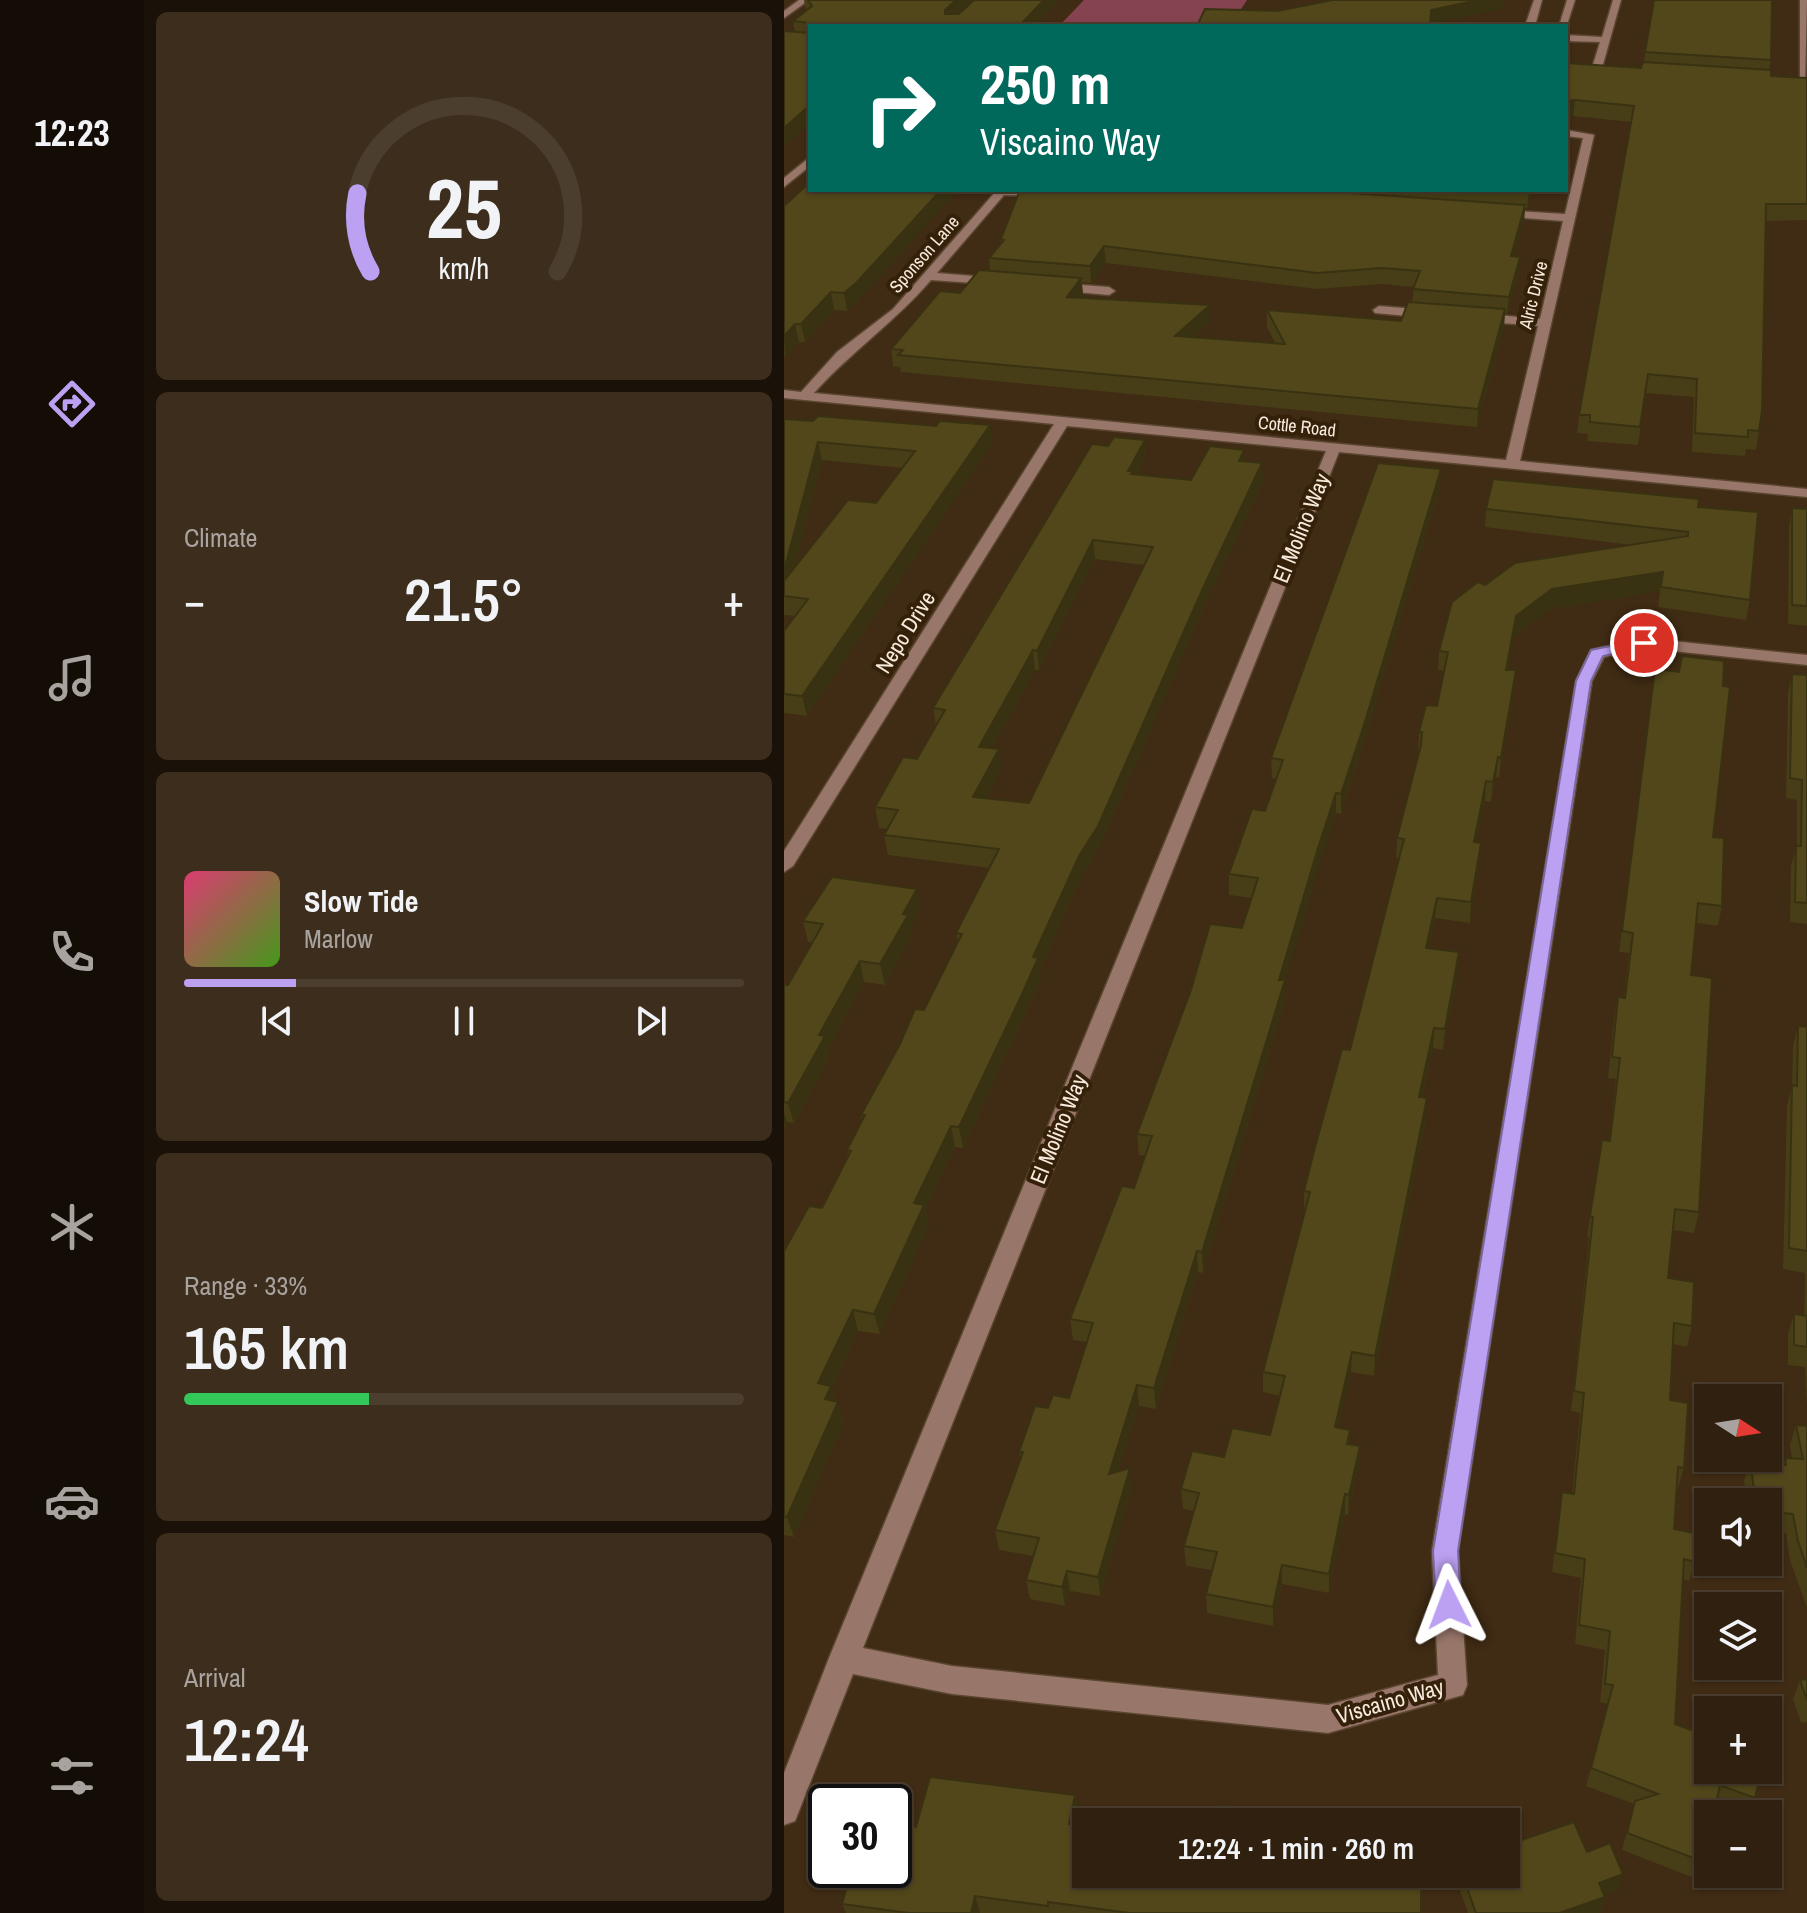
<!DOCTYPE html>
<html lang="en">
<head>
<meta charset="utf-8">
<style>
	body { margin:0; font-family:"Archivo Narrow",sans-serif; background:#3c2d1d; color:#f1f3f6; height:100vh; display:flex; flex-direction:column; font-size:30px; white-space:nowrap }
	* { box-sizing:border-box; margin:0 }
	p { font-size:26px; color:#a8a39e }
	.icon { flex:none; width:44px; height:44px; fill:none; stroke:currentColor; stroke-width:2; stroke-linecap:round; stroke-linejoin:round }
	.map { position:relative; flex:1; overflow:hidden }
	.panel { display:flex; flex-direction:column; gap:12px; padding:12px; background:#1a1208; width:640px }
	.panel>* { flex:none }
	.top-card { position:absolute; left:24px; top:24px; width:760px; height:168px; border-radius:0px; box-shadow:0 2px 6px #0004,0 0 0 2px #4b3e2f; background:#00695c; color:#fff; overflow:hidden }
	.needle { width:52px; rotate:102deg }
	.tools { position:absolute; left:910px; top:1384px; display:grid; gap:16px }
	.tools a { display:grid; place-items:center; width:88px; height:88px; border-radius:0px; background:#30200f; box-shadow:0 2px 6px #0004,0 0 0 2px #4b3e2f; font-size:40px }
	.speed { position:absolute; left:24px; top:1784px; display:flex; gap:16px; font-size:40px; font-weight:700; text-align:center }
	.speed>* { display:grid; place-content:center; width:104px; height:104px; border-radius:50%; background:#30200f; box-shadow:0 2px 6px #0004,0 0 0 2px #4b3e2f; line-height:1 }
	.speed .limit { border:4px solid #111; border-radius:12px; background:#fff; color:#111 }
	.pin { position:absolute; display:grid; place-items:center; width:68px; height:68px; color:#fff; margin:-34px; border:4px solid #fff; border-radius:50%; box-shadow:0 2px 8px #0007 }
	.me { position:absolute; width:88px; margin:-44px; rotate:357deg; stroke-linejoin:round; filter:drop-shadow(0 0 6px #0008) }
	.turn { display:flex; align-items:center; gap:28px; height:168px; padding:0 40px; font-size:36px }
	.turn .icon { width:104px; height:104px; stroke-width:2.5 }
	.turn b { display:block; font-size:56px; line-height:68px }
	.big { font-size:60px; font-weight:600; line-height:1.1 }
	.panel .card { flex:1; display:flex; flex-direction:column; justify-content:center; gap:12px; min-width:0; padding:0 28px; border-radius:12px; background:#3c2d1d }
	.panel .dial { align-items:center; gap:0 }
	.dial svg { height:208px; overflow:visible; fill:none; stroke:#4b3e2f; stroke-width:7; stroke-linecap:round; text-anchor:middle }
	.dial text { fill:#f1f3f6; stroke:none }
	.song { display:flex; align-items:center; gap:24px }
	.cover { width:96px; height:96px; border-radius:12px; background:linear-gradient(135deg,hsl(340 70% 55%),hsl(100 70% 35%)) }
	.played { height:8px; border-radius:4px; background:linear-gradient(90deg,#bca0f2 20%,#4b3e2f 20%) }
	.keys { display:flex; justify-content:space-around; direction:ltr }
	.heat { display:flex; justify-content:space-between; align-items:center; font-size:44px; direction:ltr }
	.charge { height:12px; border-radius:6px; background:linear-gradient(90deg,#34c759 33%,#4b3e2f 0) }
	.trip { position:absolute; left:288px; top:1808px; width:448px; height:80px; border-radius:0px; background:#30200f; box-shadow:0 2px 6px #0004,0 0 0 2px #4b3e2f; font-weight:600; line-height:80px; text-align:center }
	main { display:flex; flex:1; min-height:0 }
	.tabs { display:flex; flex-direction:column; width:144px; justify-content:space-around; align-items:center; background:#130d06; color:#a8a39e }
	.tabs .icon { width:56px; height:56px }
	.tabs .active { color:#bca0f2 }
	.tabs b { font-size:36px; color:#f1f3f6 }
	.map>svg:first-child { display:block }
</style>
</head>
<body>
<main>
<nav class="tabs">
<b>12:23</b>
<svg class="icon active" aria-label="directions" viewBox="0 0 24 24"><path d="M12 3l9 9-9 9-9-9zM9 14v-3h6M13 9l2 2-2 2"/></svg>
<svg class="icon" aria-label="music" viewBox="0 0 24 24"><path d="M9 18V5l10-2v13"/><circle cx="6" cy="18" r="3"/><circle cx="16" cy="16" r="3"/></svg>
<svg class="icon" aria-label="phone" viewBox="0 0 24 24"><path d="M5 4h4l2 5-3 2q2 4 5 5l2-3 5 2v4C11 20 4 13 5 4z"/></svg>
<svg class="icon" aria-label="climate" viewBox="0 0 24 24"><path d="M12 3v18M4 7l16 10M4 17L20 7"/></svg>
<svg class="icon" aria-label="car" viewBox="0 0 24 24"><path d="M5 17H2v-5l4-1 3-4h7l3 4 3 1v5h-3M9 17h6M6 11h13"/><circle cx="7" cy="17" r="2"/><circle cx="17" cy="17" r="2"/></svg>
<svg class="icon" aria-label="filters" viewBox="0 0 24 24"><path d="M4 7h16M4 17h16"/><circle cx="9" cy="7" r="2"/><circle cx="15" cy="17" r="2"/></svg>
</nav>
<section class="panel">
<div class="card dial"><svg viewBox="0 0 100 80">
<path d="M14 69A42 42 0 1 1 86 69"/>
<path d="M14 69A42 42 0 0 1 9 39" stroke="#bca0f2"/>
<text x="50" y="56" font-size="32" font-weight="700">25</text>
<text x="50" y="72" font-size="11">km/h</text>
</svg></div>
<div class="card"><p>Climate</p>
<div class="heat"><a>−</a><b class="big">21.5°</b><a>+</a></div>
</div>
<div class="card">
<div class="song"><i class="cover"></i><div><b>Slow Tide</b><p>Marlow</p></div></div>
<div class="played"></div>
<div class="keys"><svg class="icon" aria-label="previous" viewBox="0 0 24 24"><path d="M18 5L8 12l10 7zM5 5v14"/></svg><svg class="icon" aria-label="pause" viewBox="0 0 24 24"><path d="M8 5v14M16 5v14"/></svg><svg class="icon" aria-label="next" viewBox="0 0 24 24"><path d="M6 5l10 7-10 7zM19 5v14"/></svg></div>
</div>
<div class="card"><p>Range · 33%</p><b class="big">165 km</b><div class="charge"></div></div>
<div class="card"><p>Arrival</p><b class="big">12:24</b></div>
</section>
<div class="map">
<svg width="1023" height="1913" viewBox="0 0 1023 1913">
	<rect width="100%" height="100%" fill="#402b14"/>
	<path fill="#85424f" d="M300 0H463L448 23 417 21 413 26H275Z"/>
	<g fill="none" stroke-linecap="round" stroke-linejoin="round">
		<defs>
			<path id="minor" d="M15 0H25L0 18V11Z
				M750 0H758L751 26H741Z
				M783 0H791L782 28 775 26Z
				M829 0H837L818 68 813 71 808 68 816 42 782 41V35L818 37Z
				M1016 0H1023L1021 85 1016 82Z
				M782 130 810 135 736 461 1023 489V497L555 452 79 1648 168 1666 544 1705 654 1675 648 1551 792 681 807 650 860 638 1023 655V665L860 648 820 657 808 681 674 1551 683 1685 679 1695 544 1733 168 1694 69 1674 11 1821 0 1825V1773L45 1658 542 451 283 426 9 866 0 872V851L270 424 0 398V390L17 392 53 352 109 309 213 190H260L265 193 259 196 220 195 153 273 214 278 218 279V285L147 280C112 321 67 352 30 393L722 460 754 326 693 321 687 317 693 313 756 319 779 221 715 216 709 213 715 210 781 214 799 138 782 136Z
				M26 157V166L0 187V178Z
				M273 283 325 287 331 291 325 295 269 290 267 287Z
				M595 306 645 310 651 314 645 318 591 313 589 310Z"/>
		</defs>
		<use href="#minor" stroke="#5a4630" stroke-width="3"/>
		<use href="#minor" fill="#99766a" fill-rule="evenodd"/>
	</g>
	<path fill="#473d16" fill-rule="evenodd" d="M20 0H189L174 14 275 0 250 26H26V123L0 146 11 32 9 21 23 10 21 7Z
		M861 52 987 60 985 70 987 76 1023 78V220L982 221 975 431 972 450 962 449 961 456 908 452 910 397 862 393 854 445 803 441 804 434 793 433 795 415 847 122 789 116 782 63 857 68 860 62Z
		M236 190H749L743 209 741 208 740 221 730 256 735 273 723 313H721L720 326 693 427 117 372 116 367 109 366 107 349 176 293 206 271 205 258 217 243V239ZM322 263 533 289 597 284 630 287 628 303 617 321 483 310V327L492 344 409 337 426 322V305L296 298 299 295 298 282 307 283Z
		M0 206 76 299 63 311 50 310 21 342H15L1 356H0Z
		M0 419 29 421 152 426 206 425 208 444 23 716 0 713V631L11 616 0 615ZM38 460 119 468 92 503 10 569Z
		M361 440 362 459 353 474 407 480 460 450V462L478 463 479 482 420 607 316 846 297 877 256 970 257 979 242 1012 179 1148 171 1147 141 1209 145 1225 96 1334 74 1331 48 1388 60 1422 10 1537 0 1535V1251L38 1208 64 1156 63 1150 78 1121 77 1115 140 1010 174 942 172 933 206 868 104 855 100 835 104 829 95 828 91 807 133 759 152 726 149 708 324 446ZM311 559 360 565 245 803 202 798 218 769 208 748 251 670H255Z
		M656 488 579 745 557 814 552 813 534 868 501 980V1001L419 1273 414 1272 372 1409 355 1406 334 1471 348 1487 316 1596 286 1591 281 1606 246 1599 242 1580 250 1556 215 1550 211 1530 236 1459 235 1452 264 1408 285 1398 303 1342 289 1340 286 1319 350 1188 361 1156 355 1155 353 1134 458 928 468 898 445 895V874L481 811 492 779 488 778 487 758Z
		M914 507 966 600 962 620 874 607 876 591 766 609 730 636 724 670H732L730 690 715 778 712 777 707 802 701 801 692 842 697 843 695 863 686 923 651 918 645 948 674 973 659 1050 649 1048 638 1098 642 1119 590 1376 567 1372 554 1428 566 1430 565 1444 576 1446 575 1466 564 1515 561 1514 545 1593 498 1584 489 1626 423 1613 422 1594 428 1570 402 1566 400 1546 410 1511 399 1509 397 1489 440 1457 486 1435 496 1396 479 1392V1372L521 1212H520V1191L566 1050 615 858H612L613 838 636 752H634L635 732 653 706 660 671 654 670 655 651 701 585 848 545 701 527 702 509Z
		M1008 508 1023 509V626L1004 624 1005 527Z
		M871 669 929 837 938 906 934 926 912 923 907 975 915 1212 910 1233 889 1230 884 1278 908 1326 903 1347 889 1344 886 1400 900 1468 894 1488H893L890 1529 911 1562 905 1581 899 1579 891 1724 971 1798 964 1814H959L932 1804 920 1862 913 1879 838 1850 850 1804 802 1786 824 1704 816 1702 821 1650 791 1644 797 1578 768 1572 775 1512 778 1492 788 1494 796 1413 787 1411 805 1237H803L818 1140 825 1141 832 1079 824 1078 830 1018 834 997 840 998 845 953 835 952Z
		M1008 674 1023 675V924L1006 922 1007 866 1013 846V800L1002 798 1004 693Z
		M137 909 127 928 128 935 101 985 80 982 44 1049 46 1056 10 1123 3 1122 0 1128V985H4L29 942H24L19 921Z
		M1023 1012V1407L1021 1367 1004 1365V1334L1010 1314 1020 1316 1021 1273 999 1269 1003 1106 1008 1086 1009 1046 1014 1026 1023 1027Z
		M1012 1425 1023 1426V1608L1006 1560 1002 1533 984 1532V1502H963L960 1481 966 1461 998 1465 1001 1458H1008L1006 1445Z
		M1023 1679V1722L1017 1723 1009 1699 1016 1680Z
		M291 1795 295 1813 292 1825 637 1913H62L58 1904 132 1827Z
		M803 1852 834 1890 820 1895 821 1897 816 1913H684L670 1874H722Z"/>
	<path fill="#393212" d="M172 0H189L163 24 161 10Z
		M260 0H275L250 26H235Z
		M694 0H719L718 9 646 24 647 10Z
		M791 100 789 116 782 117V101Z
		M26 105V123L0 146V128Z
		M157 190H174L76 299 63 311 60 293Z
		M745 190H749L743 209Z
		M741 205 740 221 726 272 727 256Z
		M320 246 322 263 307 283 306 266Z
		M736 257 735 273 723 313 725 297Z
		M297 278 299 295 285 314 283 297Z
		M47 292 50 310 21 342 17 324Z
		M426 305V322L392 353 391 336Z
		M721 309 720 326 693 427 694 409Z
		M11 324 15 342 1 356 0 336Z
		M206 425 208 444 23 716 18 696Z
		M361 440 362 459 350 482 344 471Z
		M34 442 38 460 3 597 0 596V571Z
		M460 450 461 468 455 461Z
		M478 463 479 482 420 607 316 846 297 877 256 970 257 979 179 1148 175 1127 249 957 419 588Z
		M657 469 656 488 579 745 557 814V794Z
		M309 540 311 559 255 670 253 651Z
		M879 572 876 591 766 609 730 636 721 689 722 670 732 616 768 589Z
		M249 650 251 670 198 767 195 747Z
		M732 670 730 690 715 778 717 758Z
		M215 749 218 769 192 817 189 797Z
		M714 757 712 777 707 802 709 782Z
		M702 781 701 801 688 862 690 842Z
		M552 793V813L498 991 501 980V1001L419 1273 418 1252 495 980Z
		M697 843 695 863 686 923 687 902Z
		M133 889 137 909 127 928 128 935 101 985 96 964 119 914Z
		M653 898 651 918 641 969 642 948Z
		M675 952 674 973 659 1050 661 1029Z
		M76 961 80 982 44 1049 46 1056 10 1123 4 1103 35 1035Z
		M650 1028 649 1048 633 1118 635 1097Z
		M643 1098 642 1119 590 1376 591 1356Z
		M0 1112 3 1122 0 1128Z
		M167 1126 171 1147 141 1209 145 1225 96 1334 90 1314 130 1203Z
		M413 1251 414 1272 372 1409 370 1388Z
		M69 1310 74 1331 48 1388 60 1422 10 1537 3 1517 34 1383Z
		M568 1352 567 1372 550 1447 551 1427Z
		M353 1385 355 1406 327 1494 325 1474Z
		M576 1446 575 1466 564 1515 565 1495Z
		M346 1468 348 1487 316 1596 314 1577Z
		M561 1494V1514L545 1593V1574Z
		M498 1565V1584L489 1626V1607Z
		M283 1571 286 1591 281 1606 278 1587Z
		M291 1795 295 1813 288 1841 285 1824Z
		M839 1874 834 1890 810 1899 815 1883Z
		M191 1896 196 1912V1913H187Z
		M821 1897 816 1913H775Z"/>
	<path fill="#52471a" stroke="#393212" stroke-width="2" fill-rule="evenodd" d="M24 0H172L161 10V14H175L190 0H260L235 26H26V105L0 128V31L26 33V23L9 21 28 6Z
		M549 0H694L647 10 646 26H413L421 9 493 11Z
		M870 0H988L987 60 861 52Z
		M859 62 987 70V76L1023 78V204H982L978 411 975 431 964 430V437L911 433 913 379 864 374 856 427 806 422V415H795L850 106 791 100 782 101V63L857 68Z
		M26 182V190H157L73 282 60 293 47 292 17 324H11L0 336V206Z
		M236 190H521L741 205 727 256 736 257 725 297 629 289 636 271 598 268 533 273 320 246 306 266 205 258 220 240 217 239Z
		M713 190H745V192Z
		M195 270 297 278 283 297 426 305 391 336 501 344 483 310 617 321 624 302 721 309 694 409 114 355 119 350 107 349 156 291 176 293Z
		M34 416 152 426 156 421 206 425 18 696 0 694V631L24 599 0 596V581L64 500 92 503 131 451 34 442 0 571V419L29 421Z
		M330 437 361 440 344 471H349L347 474 407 480 426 446 460 450 455 461 478 463 419 588 314 826 295 856 249 957 254 958 239 992 175 1127 167 1126 130 1203 140 1205 90 1314 69 1310 34 1383 47 1386 41 1399 54 1402 3 1517H0V1251L25 1206 38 1208 67 1151 63 1150 81 1115H77L116 1044 131 1009 140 1010 178 934 172 933 215 849 100 835 114 810 91 807 119 757 133 759 161 710 149 708 308 444 324 446ZM309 540 369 547 245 803 189 797 215 749 195 747 249 650 253 651Z
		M594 463 657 469 580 725 557 794 552 793 534 848 495 980H501L418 1252 413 1251 370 1388 353 1385 325 1474 346 1468 314 1577 283 1571 278 1587 242 1580 255 1538 211 1530 239 1452H235L251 1406 264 1408 269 1395 285 1398 309 1323 286 1319 338 1186 350 1188 368 1136 353 1134 407 990 426 924 458 928 474 878 445 874 468 809 481 811 499 760 487 758Z
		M709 479 915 499 914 507 974 512 966 600 877 587 879 572 768 589 732 616 722 670H732L717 758 714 757 709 782 702 781 690 842 697 843 687 902 653 898 642 948 675 952 661 1029 650 1028 635 1097 643 1098 591 1356 568 1352 551 1427 566 1430 563 1444 576 1446 565 1495 561 1494 545 1574 498 1565 489 1607 422 1594 433 1552 400 1546 415 1493 397 1489 408 1451 440 1457 448 1428 486 1435 501 1376 479 1372 526 1192 520 1191 530 1151 558 1049 566 1050 620 839 613 838 637 745 638 732H635L642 705 653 706 664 652 655 651 668 602 694 582 701 585 731 563 904 536V532L702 509Z
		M1008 508 1023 509V606L1008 605Z
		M898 656 940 661 939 686 946 687 929 837 940 838 938 906 914 903 907 975 928 978 915 1212 891 1209 884 1278 910 1282 908 1326 890 1323 886 1400 904 1403 900 1468 894 1467 890 1529 914 1534 911 1562 900 1559 891 1724 924 1736V1770H977L971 1798 936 1785 930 1814H924V1843L920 1862 843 1833 851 1801 874 1794 807 1768 829 1685 821 1684 826 1631 795 1625 801 1559 771 1553 778 1492 790 1494 800 1393 790 1391 809 1217 806 1216 818 1140 826 1141 836 1058 828 1057 834 997 841 998 849 933 838 931 871 669 895 672Z
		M1008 674 1023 675V903L1011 902 1012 846H1017L1018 780 1006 778Z
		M48 877 133 889 119 914 124 915 96 964 76 961 35 1035 41 1036 4 1103 0 1102V985H4L39 924 19 921Z
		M1014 1026 1023 1027V1251L1005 1248 1008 1085 1013 1086Z
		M1010 1314 1023 1316V1347L1010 1345Z
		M1012 1425 1023 1426V1568L1014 1541 1009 1514 984 1512V1502H972L966 1461 1002 1465 1001 1458 1019 1459Z
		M1023 1679V1700L1016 1680Z
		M146 1777 291 1795 285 1824 302 1826V1874H637V1913H345L264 1902V1906L191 1896 187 1913H125L58 1904 68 1870H110V1824L132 1827Z
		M433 1806 577 1812 576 1822H432Z
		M722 1809 735 1841 790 1822 803 1852 826 1843 839 1874 815 1883 821 1897 775 1913H692L678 1874H722V1822H682Z"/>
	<path fill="#bca0f2" stroke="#7a689d" stroke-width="2" d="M860 639 867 643 865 646 819 656 807 681 674 1551 677 1605 673 1613 665 1617 656 1613 652 1605 649 1551 792 681 807 650Z"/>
	<g text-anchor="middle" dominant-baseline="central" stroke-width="8" stroke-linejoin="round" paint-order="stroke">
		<g font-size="18" fill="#f8eadc" stroke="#352109">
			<text transform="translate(140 254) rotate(-49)">Sponson Lane</text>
			<text transform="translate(749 295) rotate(-76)">Alric Drive</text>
			<text transform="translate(513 426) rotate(6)">Cottle Road</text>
		</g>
		<g font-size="22" fill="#f8eadc" stroke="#352109">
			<text transform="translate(517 528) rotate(-68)">El Molino Way</text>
			<text transform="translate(121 632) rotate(-58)">Nepo Drive</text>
			<text transform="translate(274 1129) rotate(-68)">El Molino Way</text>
			<text transform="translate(606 1701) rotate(-16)">Viscaino Way</text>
		</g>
	</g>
</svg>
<div class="tools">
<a><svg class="needle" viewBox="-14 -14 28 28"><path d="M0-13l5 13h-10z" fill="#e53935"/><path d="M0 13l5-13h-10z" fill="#a8a39e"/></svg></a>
<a><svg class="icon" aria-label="sound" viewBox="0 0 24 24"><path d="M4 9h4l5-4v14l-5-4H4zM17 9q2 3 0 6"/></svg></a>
<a><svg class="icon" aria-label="layers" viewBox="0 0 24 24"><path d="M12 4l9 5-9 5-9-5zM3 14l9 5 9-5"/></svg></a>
<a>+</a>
<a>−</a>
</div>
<div class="speed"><div class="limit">30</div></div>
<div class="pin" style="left:860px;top:643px;background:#d93025"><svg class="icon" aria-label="arrive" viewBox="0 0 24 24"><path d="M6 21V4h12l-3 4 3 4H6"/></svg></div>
<svg class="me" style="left:665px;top:1605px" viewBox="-20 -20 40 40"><path d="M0-17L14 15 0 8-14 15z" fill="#bca0f2" stroke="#fff" stroke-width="4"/></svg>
<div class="trip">12:24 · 1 min · 260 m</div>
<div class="top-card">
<div class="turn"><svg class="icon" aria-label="right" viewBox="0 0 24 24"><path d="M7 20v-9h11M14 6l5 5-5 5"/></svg><div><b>250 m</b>Viscaino Way</div></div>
</div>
</div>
</main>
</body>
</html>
